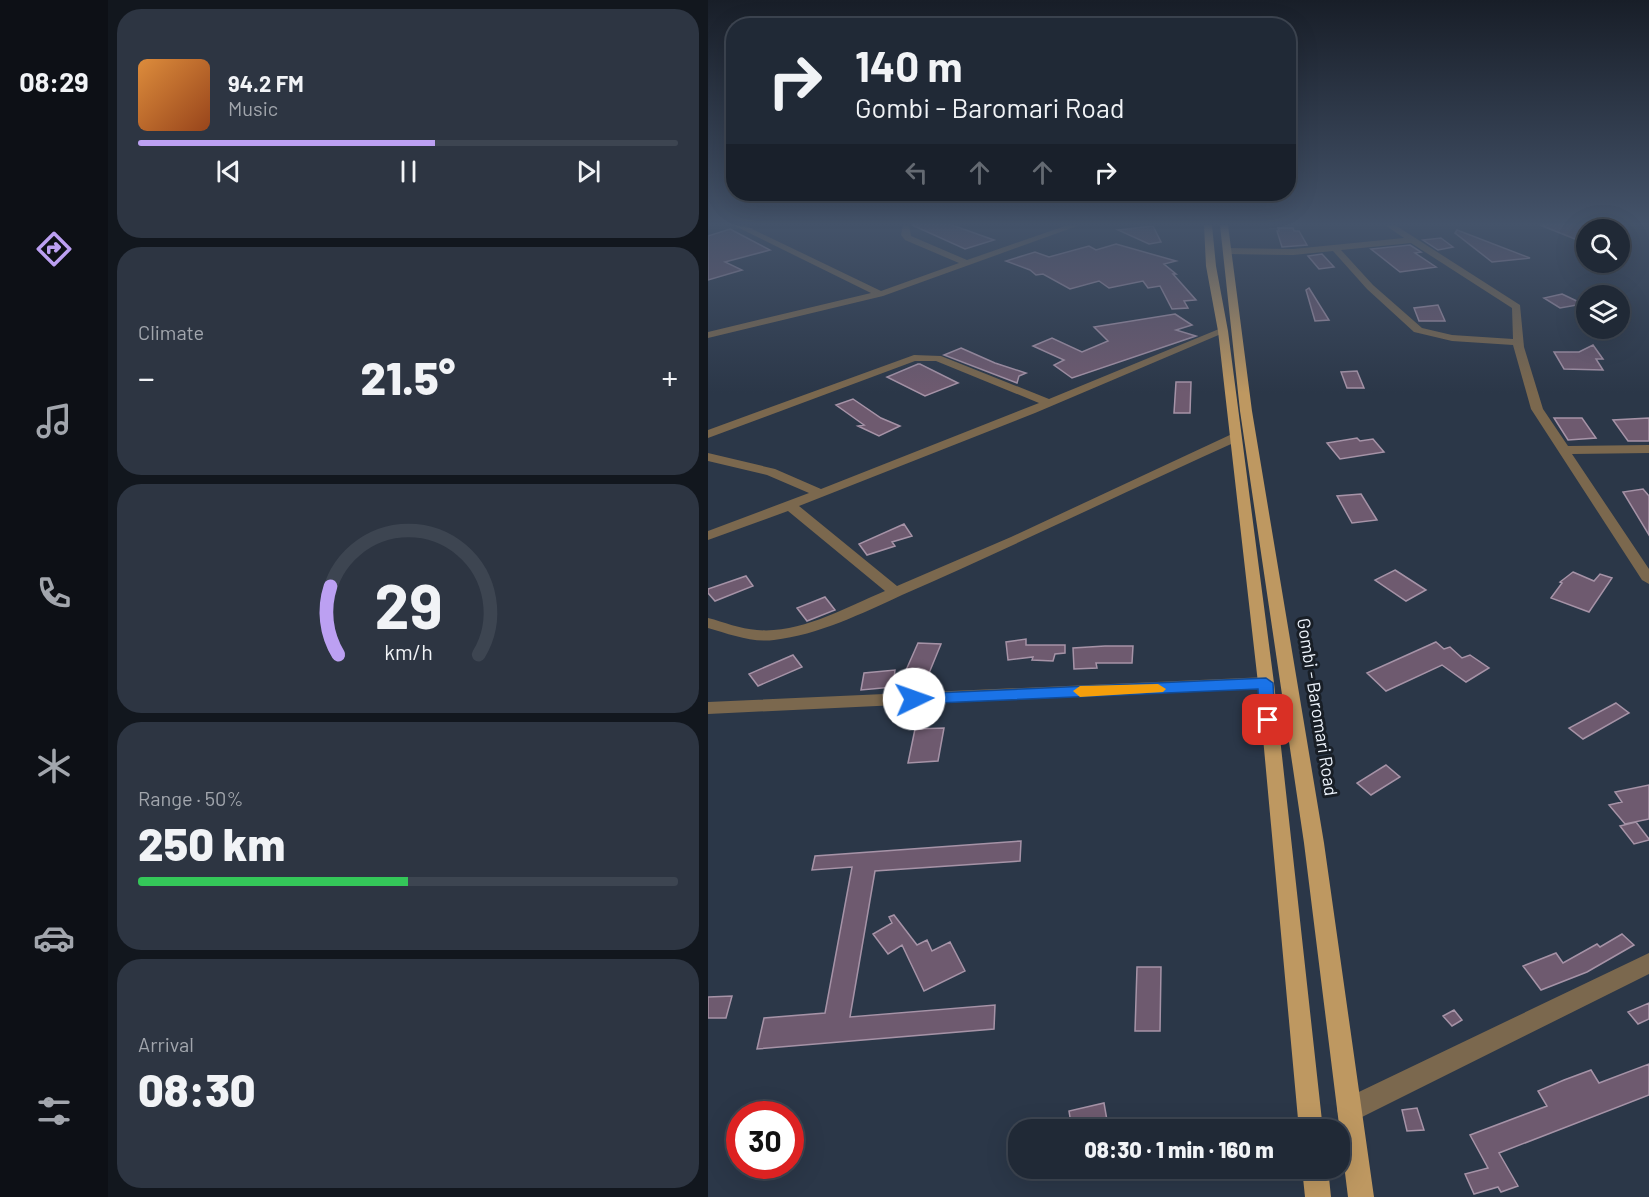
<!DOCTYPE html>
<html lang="en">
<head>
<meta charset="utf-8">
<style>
	body { margin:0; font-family:Barlow,sans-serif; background:#2d3542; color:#f1f3f6; height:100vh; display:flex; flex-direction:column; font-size:22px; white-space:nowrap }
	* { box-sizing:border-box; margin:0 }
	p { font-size:20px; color:#a2a6ad }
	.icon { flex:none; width:33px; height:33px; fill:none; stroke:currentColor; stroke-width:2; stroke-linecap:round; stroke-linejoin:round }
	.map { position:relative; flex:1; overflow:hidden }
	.drawer { display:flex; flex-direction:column; gap:9px; padding:9px; background:#12171e; width:600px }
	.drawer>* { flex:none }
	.banner { position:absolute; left:18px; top:18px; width:570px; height:183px; border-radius:24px; box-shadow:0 6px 24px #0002,0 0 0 2px #3d4551; background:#202936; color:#f1f3f6; overflow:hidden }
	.controls { position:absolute; left:868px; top:219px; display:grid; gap:12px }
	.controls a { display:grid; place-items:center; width:54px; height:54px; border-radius:50%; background:#202936; box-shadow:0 6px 24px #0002,0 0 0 2px #3d4551; font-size:30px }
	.speed { position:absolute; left:18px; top:1101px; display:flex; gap:12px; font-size:30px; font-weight:700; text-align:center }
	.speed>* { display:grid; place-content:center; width:78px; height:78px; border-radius:50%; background:#202936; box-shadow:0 6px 24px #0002,0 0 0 2px #3d4551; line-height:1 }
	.speed .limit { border:9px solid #d22; background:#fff; color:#111 }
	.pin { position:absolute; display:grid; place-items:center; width:51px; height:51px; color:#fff; margin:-26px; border-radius:12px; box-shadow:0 3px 9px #0006 }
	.me { position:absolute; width:66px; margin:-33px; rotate:87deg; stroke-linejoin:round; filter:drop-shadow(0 0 4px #0008) }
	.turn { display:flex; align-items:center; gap:21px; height:126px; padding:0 30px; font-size:27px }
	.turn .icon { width:78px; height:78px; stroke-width:2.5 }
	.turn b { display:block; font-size:42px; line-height:51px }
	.lanes { display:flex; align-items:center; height:57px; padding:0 30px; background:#0003; justify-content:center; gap:30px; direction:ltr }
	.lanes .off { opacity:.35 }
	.big { font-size:45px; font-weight:800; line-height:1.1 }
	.drawer .widget { flex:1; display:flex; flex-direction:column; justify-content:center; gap:9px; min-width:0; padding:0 21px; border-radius:24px; background:#2d3542 }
	.drawer .dial { align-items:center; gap:0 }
	.dial svg { height:156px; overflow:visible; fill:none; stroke:#3d4551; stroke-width:7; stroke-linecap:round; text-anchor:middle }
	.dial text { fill:#f1f3f6; stroke:none }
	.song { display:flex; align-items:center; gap:18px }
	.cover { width:72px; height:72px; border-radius:9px; background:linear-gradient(135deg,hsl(30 70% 55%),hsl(20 70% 35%)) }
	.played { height:6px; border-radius:3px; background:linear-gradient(90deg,#bca0f2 55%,#3d4551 55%) }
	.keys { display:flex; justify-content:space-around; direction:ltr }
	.heat { display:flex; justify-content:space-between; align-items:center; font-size:33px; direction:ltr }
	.charge { height:9px; border-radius:4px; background:linear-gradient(90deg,#34c759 50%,#3d4551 0) }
	.trip { position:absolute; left:300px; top:1119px; width:342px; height:60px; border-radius:24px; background:#202936; box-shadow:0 6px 24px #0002,0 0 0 2px #3d4551; font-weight:800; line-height:60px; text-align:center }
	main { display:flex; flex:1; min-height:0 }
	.menu { display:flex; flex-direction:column; width:108px; justify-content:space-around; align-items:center; background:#0d1016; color:#a2a6ad }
	.menu .icon { width:42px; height:42px }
	.menu .active { color:#bca0f2 }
	.menu b { font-size:27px; color:#f1f3f6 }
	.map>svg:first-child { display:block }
</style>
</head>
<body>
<main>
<nav class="menu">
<b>08:29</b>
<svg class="icon active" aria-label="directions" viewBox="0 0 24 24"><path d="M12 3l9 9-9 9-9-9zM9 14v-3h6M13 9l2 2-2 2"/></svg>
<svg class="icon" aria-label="music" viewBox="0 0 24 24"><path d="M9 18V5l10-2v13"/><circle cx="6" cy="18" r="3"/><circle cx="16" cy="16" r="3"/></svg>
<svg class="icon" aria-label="phone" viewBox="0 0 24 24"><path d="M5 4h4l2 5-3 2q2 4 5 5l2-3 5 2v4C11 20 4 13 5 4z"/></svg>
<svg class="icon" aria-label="climate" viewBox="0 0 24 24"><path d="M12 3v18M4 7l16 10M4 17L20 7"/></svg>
<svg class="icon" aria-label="car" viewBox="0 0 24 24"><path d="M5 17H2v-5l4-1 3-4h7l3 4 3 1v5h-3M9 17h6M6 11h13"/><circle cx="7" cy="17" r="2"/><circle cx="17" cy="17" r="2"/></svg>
<svg class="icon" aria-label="filters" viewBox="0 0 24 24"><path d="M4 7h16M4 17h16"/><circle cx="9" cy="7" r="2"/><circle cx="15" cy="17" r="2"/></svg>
</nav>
<section class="drawer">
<div class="widget">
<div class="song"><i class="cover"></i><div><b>94.2 FM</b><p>Music</p></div></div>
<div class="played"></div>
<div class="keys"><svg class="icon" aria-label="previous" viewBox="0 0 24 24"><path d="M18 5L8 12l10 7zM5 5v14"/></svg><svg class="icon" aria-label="pause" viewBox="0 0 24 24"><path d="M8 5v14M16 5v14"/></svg><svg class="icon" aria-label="next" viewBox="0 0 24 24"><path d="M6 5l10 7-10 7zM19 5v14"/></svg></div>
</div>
<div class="widget"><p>Climate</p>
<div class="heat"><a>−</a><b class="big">21.5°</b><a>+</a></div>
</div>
<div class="widget dial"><svg viewBox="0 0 100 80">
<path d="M14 69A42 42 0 1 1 86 69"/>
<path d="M14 69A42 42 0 0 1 10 34" stroke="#bca0f2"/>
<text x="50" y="56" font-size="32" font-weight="700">29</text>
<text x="50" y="72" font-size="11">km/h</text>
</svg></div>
<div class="widget"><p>Range · 50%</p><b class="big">250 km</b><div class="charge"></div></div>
<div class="widget"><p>Arrival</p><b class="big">08:30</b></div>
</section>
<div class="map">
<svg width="941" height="1197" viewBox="0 0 941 1197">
	<rect width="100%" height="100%" fill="#2b3748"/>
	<path fill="#6e5a6f" stroke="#a693a7" stroke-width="1.5" d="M204 225H244L286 240 257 249Z
		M832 225H890L891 229 879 230V232L869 235 872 241Z
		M445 226 453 242 441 244 410 230Z
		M570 228H585L586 231H591L599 245 574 247 569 231H571Z
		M22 229 62 250 17 262 34 270 0 280V236Z
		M749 230 822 258 784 262 747 233Z
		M733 238 745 247 730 250 715 240Z
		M408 244 468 261 456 264 468 274H465L488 300 476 301 480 308 464 309 452 286 440 288 435 281 401 288 391 281 362 289 335 274 328 275 322 270 298 261 327 252 341 257 381 246 388 250Z
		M702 245 713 252 707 253 728 267 692 272 663 249Z
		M614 254 626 267 611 269 600 256Z
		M601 288 621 320 607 321 598 290Z
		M854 294 875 304 852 308 836 298Z
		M730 305 737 321H711L706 308Z
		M467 314 484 325 468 330 488 336 364 378 346 365 356 360 325 346 344 338 374 352 400 341 386 327Z
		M885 345 895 359H888L895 370 856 369 846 352H871Z
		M253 348 287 363 318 373 311 376 309 383 236 355Z
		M210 364H212L250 383 217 396 179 377Z
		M649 371 656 388H639L633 372Z
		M468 382H483L482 413H466Z
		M145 399 173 418 192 426 171 436 150 426 156 425 128 405Z
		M846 418H874L888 438 860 440Z
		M941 418V441H920L905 420Z
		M649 438 652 441 665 439 676 452 632 459 619 443Z
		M935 489 941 496V535L915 492Z
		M653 494 669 520 644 523 629 496Z
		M196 524 204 536 184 542 187 546 159 555 151 544Z
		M687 570 718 590 698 601 667 580Z
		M865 572 886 581 892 574 904 578 881 612 843 598 854 583 852 582Z
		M38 576 45 586 7 601 0 593V589Z
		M117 597 127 610 99 621 89 608Z
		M318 639V645H357V653L347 654 345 661 324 660 325 657 300 660 298 642Z
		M728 642 736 649 742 647 754 658 762 655 781 668 758 682 734 665 678 691 659 673Z
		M210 643 233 644 219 678 195 677Z
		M397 646H425L424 663H388L389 668 366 669 365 648Z
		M85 655 94 667 50 686 41 674Z
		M187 670 185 687 153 690 156 673Z
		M908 703 921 713 875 739 861 728Z
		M236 728 230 761 200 763 207 729Z
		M678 765 692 777 663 795 649 783Z
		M941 785V819L917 824 901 805 914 802 907 792Z
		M928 822 941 839V840L926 844 912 826Z
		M313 841 312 861 167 871 142 1017 287 1005 286 1029 49 1049 56 1018 117 1013 144 867 104 870 107 856Z
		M186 915 209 945 219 940 224 951 242 942 257 971 216 991 194 945 180 954 165 934 184 923 181 917Z
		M914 934 926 945 879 972 833 990 815 966 848 953 855 963 889 944 892 947Z
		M429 967H453L452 1031H427Z
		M24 996 18 1018H0V997Z
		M941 1003V1019L930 1024 920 1012Z
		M746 1010 754 1020 744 1026 735 1016Z
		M941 1064V1095L791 1153 810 1186 793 1192 790 1187 766 1194 757 1174 780 1168 762 1135 839 1106 830 1091 856 1080 883 1070 891 1083Z
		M396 1103 400 1126 387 1130H364L361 1111Z
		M709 1108 716 1130 699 1131 694 1110Z"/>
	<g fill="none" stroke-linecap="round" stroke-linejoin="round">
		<path fill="#7b684e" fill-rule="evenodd" d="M25 225H36L173 291 251 263 197 240 193 235 195 225H201L203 236 259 260 360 225H372L175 296 0 338V332L163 293Z
			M677 225H687L812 305 816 347 835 409 860 446 941 445V453L864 454 941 569V584L934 580 823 409 805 345 744 341 706 332 659 289 625 251 585 255 519 254 515 251 519 248 585 249 696 238ZM703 243 804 308 805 339 744 335 714 328 665 285 633 250Z
			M511 329 520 331 327 413 91 506 189 586 303 537 524 434H532V440C419 491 308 545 194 595 155 613 110 635 66 640 44 643 21 634 0 628V618C16 622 32 629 49 630 93 634 138 607 177 591L80 511 0 540V531L101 493 59 475 0 461V453L67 469 113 489 331 403 228 361H207L0 438V430L206 355 233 356 341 399Z
			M558 677 564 679 566 683 564 687 0 714V702Z
			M941 953V974L650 1119 641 1122 632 1119 629 1110 632 1101Z"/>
		<path fill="#be9861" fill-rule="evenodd" d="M496 225H504L508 266 520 331 566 683 615 1130H591L550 683 510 331 498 266Z
			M512 225H520L544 411 616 843 666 1197H640L596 843 532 411Z
			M594 1168H620L623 1197H597Z"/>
	</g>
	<linearGradient id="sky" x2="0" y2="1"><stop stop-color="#181e28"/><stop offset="0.57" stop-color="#44536a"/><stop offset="1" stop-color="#44536a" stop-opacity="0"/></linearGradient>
	<rect width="941" height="393" fill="url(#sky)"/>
	<path fill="#1a73e8" stroke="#114b97" stroke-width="1.5" d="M558 678 565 683 567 720 565 724H554L552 720 550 689 206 704 198 699 206 694Z"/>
	<path fill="#f59e0b" d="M450 684 458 689 455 692 372 697 365 691 372 686Z"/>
	<g text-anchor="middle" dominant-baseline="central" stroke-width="6" stroke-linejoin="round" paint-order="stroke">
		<g font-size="18" fill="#eef4fd" stroke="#181e26">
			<text transform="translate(610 707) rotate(81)">Gombi - Baromari Road</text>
		</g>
	</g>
</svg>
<div class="controls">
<a><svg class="icon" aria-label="search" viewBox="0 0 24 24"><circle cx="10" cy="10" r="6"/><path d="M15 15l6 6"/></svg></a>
<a><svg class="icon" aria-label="layers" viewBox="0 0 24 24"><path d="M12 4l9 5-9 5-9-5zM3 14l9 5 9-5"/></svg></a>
</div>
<div class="speed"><div class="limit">30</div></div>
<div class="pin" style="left:560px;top:720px;background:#d93025"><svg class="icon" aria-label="arrive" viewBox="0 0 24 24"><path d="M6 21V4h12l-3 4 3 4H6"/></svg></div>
<svg class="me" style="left:206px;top:699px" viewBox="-20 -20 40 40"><circle r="19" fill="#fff"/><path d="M0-13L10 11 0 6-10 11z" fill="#1a73e8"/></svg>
<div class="trip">08:30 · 1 min · 160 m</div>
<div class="banner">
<div class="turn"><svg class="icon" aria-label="right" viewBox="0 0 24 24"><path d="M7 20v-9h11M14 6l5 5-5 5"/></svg><div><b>140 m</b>Gombi - Baromari Road</div></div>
<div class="lanes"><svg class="icon off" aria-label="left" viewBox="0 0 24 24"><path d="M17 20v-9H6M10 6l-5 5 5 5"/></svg><svg class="icon off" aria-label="ahead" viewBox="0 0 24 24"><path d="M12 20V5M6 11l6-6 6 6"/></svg><svg class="icon off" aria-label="ahead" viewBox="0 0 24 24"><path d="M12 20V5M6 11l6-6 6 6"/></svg><svg class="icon" aria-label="right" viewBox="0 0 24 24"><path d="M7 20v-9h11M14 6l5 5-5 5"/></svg></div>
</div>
</div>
</main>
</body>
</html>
